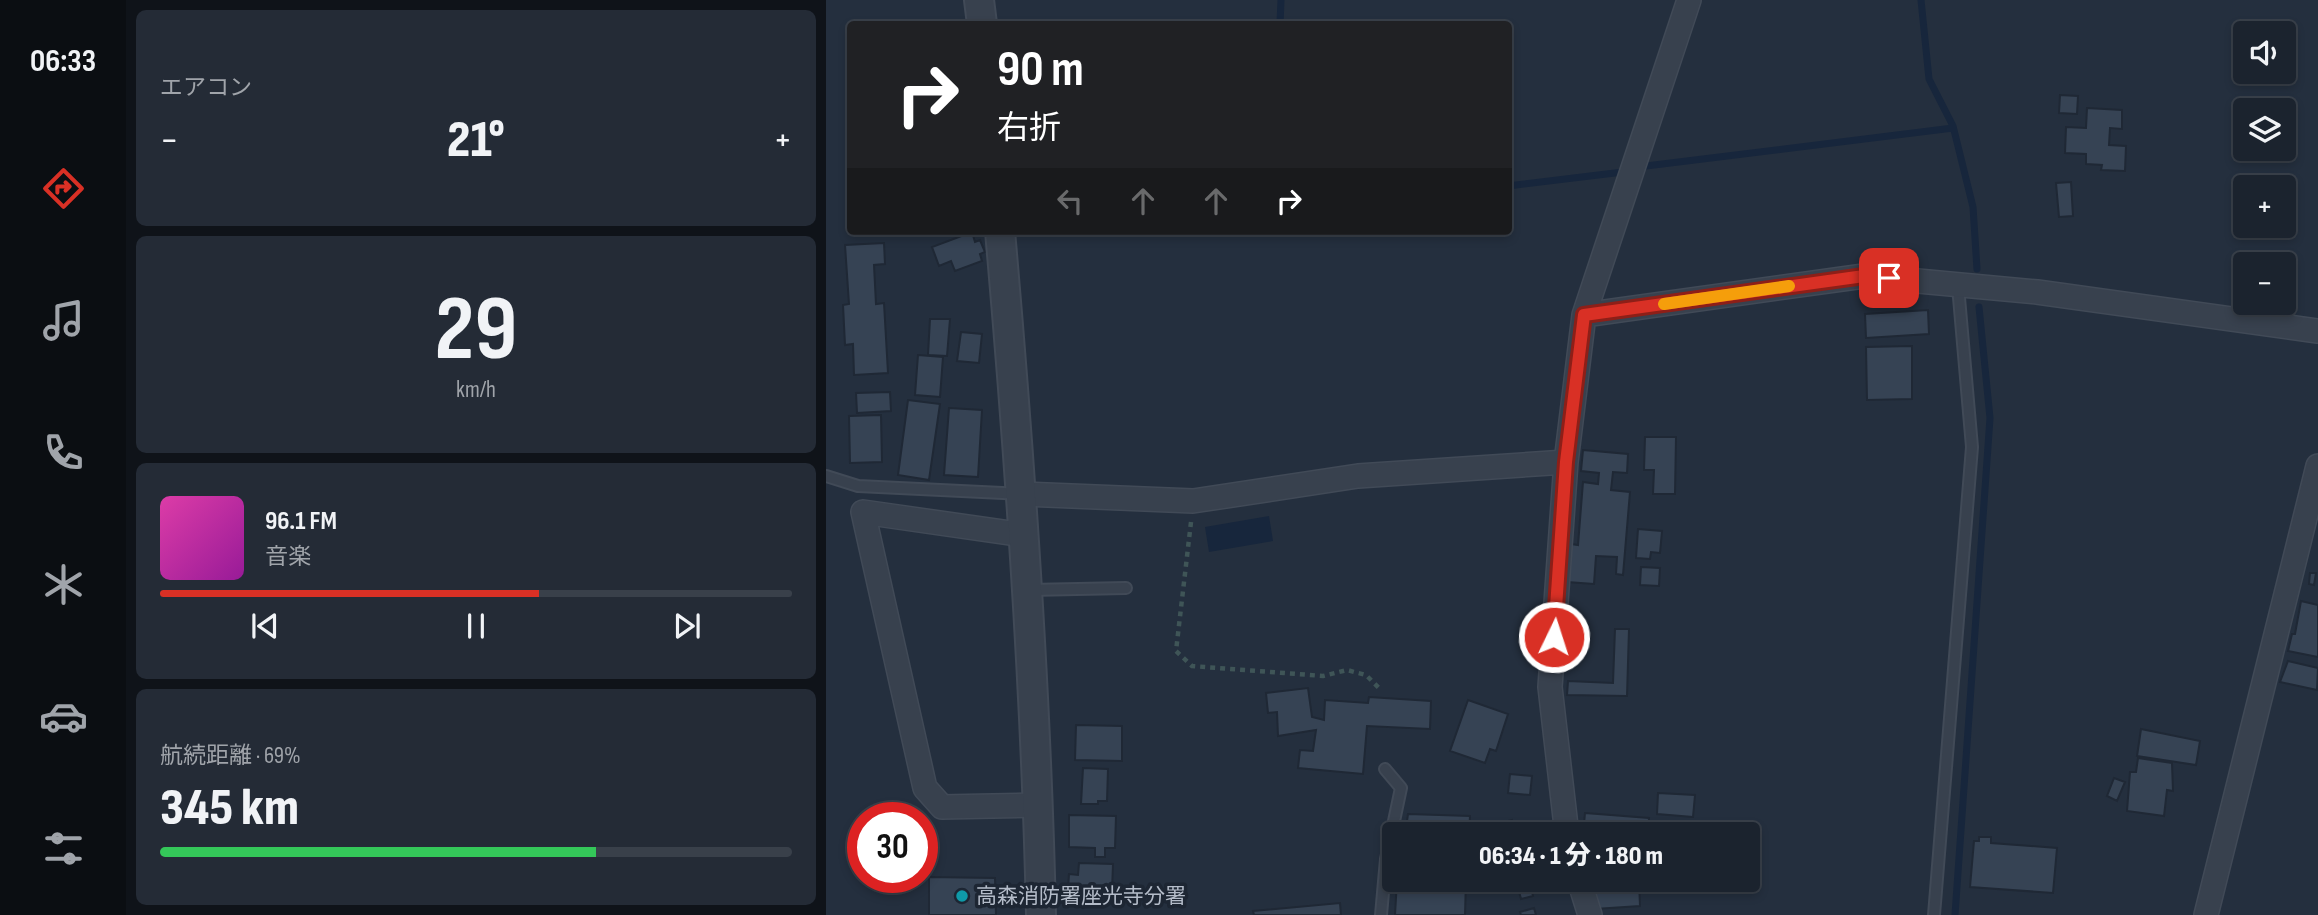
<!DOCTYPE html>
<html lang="ja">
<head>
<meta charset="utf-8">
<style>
	body { margin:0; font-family:"Sofia Sans Condensed","Noto Sans JP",sans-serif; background:#242b36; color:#f1f3f6; height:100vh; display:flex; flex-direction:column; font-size:26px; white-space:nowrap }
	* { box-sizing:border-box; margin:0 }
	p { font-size:23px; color:#a0a4aa }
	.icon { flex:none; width:38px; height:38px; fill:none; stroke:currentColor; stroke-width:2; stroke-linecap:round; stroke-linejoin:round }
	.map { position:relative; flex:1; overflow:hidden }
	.panel { display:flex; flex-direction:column; gap:10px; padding:10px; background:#0f1319; width:700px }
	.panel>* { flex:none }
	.guide { position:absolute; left:21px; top:21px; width:665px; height:214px; border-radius:7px; box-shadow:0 4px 10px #0003,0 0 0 2px #39404a; background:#202124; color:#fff; overflow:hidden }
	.fabs { position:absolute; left:1407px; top:21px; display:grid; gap:14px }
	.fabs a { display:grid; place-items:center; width:63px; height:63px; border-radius:7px; background:#1b232e; box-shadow:0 4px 10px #0003,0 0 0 2px #39404a; font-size:35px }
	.speed { position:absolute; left:21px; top:802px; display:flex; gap:14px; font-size:35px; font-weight:700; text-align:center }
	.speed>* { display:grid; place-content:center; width:91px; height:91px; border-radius:50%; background:#1b232e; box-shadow:0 4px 10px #0003,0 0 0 2px #39404a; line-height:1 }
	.speed .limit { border:10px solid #d22; background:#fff; color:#111 }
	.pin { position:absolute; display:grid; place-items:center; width:60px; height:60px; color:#fff; margin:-30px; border-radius:14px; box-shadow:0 4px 10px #0006 }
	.me { position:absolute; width:77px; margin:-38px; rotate:4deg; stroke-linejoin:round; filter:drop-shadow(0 0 5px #0008) }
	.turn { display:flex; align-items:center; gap:24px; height:147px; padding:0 35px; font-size:32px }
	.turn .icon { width:91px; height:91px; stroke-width:2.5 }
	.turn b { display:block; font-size:49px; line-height:60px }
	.lanes { display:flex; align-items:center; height:66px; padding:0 35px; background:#0003; justify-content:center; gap:35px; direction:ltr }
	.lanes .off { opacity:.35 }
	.big { font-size:52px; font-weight:800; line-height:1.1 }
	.panel .widget { flex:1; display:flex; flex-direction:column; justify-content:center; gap:10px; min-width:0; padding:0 24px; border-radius:10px; background:#242b36 }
	.panel .dial { align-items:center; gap:0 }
	.dial b { font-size:91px; line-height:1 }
	.song { display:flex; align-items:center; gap:21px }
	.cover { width:84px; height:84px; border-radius:10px; background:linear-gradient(135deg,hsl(320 70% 55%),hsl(300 70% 35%)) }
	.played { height:7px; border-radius:4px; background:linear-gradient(90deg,#d93025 60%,#39404a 60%) }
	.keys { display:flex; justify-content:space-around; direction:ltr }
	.heat { display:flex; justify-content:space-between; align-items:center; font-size:38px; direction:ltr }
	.charge { height:10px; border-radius:5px; background:linear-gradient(90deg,#34c759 69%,#39404a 0) }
	.trip { position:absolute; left:556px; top:822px; width:378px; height:70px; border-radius:7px; background:#1b232e; box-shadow:0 4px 10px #0003,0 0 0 2px #39404a; font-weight:800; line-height:70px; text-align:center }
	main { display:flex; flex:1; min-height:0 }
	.menu { display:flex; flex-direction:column; width:126px; justify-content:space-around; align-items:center; background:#0b0e12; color:#a0a4aa }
	.menu .icon { width:49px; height:49px }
	.menu .selected { color:#d93025 }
	.menu b { font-size:32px; color:#f1f3f6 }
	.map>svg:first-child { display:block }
</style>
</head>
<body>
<main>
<nav class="menu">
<b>06:33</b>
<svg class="icon selected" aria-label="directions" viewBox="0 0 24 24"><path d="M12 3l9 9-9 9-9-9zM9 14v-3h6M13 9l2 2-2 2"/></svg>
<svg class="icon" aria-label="music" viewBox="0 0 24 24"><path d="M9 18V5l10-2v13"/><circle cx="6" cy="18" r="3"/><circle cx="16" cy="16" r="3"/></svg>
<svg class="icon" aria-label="phone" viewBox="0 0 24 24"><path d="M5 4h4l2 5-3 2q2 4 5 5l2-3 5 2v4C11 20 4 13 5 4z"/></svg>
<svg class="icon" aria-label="climate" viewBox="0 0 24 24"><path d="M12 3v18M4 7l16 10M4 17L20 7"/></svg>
<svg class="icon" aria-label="car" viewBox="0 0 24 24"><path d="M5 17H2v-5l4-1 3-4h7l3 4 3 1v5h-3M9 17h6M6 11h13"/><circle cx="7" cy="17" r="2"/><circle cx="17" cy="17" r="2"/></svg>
<svg class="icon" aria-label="filters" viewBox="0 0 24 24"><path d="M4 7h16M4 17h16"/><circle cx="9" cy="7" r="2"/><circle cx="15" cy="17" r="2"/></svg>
</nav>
<section class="panel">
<div class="widget"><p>エアコン</p>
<div class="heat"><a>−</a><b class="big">21°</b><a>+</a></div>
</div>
<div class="widget dial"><b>29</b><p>km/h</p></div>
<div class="widget">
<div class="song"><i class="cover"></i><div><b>96.1 FM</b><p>音楽</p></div></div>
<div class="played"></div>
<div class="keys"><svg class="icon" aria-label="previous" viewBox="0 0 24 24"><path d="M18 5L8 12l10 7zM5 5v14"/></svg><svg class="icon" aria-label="pause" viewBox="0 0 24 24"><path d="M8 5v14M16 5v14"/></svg><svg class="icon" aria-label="next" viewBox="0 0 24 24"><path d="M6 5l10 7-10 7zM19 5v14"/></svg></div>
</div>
<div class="widget"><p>航続距離 · 69%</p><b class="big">345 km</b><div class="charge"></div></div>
</section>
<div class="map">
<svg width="1492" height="915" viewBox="0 0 1492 915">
	<rect width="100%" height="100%" fill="#242f3e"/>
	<path fill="#17263c" d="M443 516 447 541 383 552 379 527Z"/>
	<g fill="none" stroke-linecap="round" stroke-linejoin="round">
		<path stroke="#17263c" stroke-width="7" d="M1095 0 1103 79 1127 126 1147 207 1151 269
			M454 24 455 0
			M820 166 1127 128
			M682 186 797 172
			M1129 915 1164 418 1153 307"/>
	</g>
	<path fill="#364354" stroke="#1f2835" stroke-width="2" d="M1234 95 1252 96 1251 114 1233 113Z
		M1261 108 1296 110V129L1284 128 1283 145 1300 146 1299 171 1275 170 1276 165 1260 164V154L1239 153 1240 127 1260 128Z
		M1245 182 1247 216 1233 217 1230 183Z
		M146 232 149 242 154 240 159 252 154 254 156 261 129 271 125 261 113 266 106 247Z
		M58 243 59 264 48 265 50 304 58 303 62 373 28 375 27 344 19 345 17 305 23 304 19 245Z
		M1102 310 1103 334 1040 338 1039 314Z
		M104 319H124L121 356 102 355Z
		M135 332 156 334 153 363 131 361Z
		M1086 346V399L1041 400 1040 347Z
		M92 355 117 357 114 397 89 395Z
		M64 392 65 411 31 413 30 393Z
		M82 400 114 404 103 480 72 475Z
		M123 408 156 410 152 477 118 475Z
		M55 415 56 462 24 463 23 416Z
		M819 437H850L849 494H827L828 470H818Z
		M757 450 802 454 801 473 787 472 785 490 804 492 797 575 790 574 791 557 770 556 768 584 741 582 745 544 752 545 757 482 772 484 773 473 755 471Z
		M812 529 836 531 834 553 825 552 824 559 810 558Z
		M815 567 834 568 833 586 814 585Z
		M1484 573H1490L1488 585 1483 584Z
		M1475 601 1492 605V657L1462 651 1466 634H1469Z
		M789 629H803L801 696 741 695 742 681 787 683Z
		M1462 661 1492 668 1491 690 1454 682Z
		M482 688 486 717 498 720 499 700 542 703 543 697 605 701 604 729 541 726 537 774 472 768 474 750 487 751 490 730 452 736 451 712 442 713 440 693Z
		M642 700 682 714 670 751 664 749 659 763 624 751Z
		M250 725 296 726V761L249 760Z
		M1315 729 1374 741 1370 765 1311 756Z
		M1312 758 1346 763 1347 791 1341 790 1338 816 1301 811 1304 772H1310Z
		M257 768 282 769 281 801H272V804H255Z
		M684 774 706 776 704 795 682 793Z
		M1288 778 1299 782 1291 801 1281 796Z
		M832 793 869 795 867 817 831 814Z
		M759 813 823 818 822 835H787L788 829 775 828 774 835H757Z
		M582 814 644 816 643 835H579Z
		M243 815 290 816 289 848H279V857H269V848L243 847Z
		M686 820 691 835H677L674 823Z
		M1153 837H1165V843L1231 848 1227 893 1144 887 1148 841H1153Z
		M253 863 287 864 286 891 242 889 243 874 252 875Z
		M103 877 169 878 170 915H103Z
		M571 880H640L639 915H569Z
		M690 880H703L707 896 695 899Z
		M773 880H813L814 906 769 909 768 891 774 890Z
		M514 903 515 915H428L427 911Z
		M708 908 710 915H695L694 912Z"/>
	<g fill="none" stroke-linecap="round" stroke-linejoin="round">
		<defs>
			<path id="service" d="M0 476 32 486 195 494
				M203 590 300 588
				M555 915 560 859 575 788 559 769
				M1108 915 1146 447 1132 286"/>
			<path id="minor" d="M758 315 1038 276 1211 292 1492 331
				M197 494 367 501 532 476 740 462
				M198 535 37 512 99 788 116 807 212 805
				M741 835 724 687 740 462 758 315 863 0
				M753 880 764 915
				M1380 915 1492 466"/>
			<path id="tertiary" d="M153 0 156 24
				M174 231C194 459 210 686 215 915"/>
		</defs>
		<use href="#service" stroke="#414a57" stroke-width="14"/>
		<use href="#minor" stroke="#414a57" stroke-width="26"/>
		<use href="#tertiary" stroke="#414a57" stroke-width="32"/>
		<path stroke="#3f5557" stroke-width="4.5" stroke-dasharray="5 5" stroke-linecap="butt" d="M365 522 350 651 366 666 497 676 521 670 540 675 555 690"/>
		<use href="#service" stroke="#38414e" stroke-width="10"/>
		<use href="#minor" stroke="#38414e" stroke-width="23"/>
		<use href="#tertiary" stroke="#38414e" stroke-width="28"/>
	</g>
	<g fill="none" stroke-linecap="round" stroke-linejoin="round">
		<defs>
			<path id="route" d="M728 637 740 462 758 315 1038 276 1063 278"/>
		</defs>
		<use href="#route" stroke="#8d1f18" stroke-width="18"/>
		<use href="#route" stroke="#d93025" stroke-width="12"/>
		<path stroke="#f59e0b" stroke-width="12" d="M838 304 963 286"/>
	</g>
	<circle fill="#0f9aa8" stroke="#1d2633" stroke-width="2.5" cx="136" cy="896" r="7"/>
	<g text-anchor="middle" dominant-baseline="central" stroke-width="7" stroke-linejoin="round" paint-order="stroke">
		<g font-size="21" fill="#b4bcc9" stroke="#1d2633" text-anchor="start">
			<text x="150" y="896">高森消防署座光寺分署</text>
		</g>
	</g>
</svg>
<div class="fabs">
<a><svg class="icon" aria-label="sound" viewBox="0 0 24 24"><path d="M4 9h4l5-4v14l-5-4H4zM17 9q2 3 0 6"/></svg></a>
<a><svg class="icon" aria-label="layers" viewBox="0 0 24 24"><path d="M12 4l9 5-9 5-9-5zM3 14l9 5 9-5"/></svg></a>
<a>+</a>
<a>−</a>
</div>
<div class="speed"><div class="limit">30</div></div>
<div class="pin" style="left:1063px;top:278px;background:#d93025"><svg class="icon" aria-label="arrive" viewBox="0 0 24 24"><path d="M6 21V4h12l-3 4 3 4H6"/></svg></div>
<svg class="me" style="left:728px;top:637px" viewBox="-20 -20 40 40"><circle r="17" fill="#d93025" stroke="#fff" stroke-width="3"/><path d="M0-11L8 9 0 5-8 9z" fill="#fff"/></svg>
<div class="trip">06:34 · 1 分 · 180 m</div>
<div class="guide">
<div class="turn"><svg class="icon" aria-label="right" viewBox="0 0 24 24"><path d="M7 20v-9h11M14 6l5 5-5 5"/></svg><div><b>90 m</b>右折</div></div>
<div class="lanes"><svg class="icon off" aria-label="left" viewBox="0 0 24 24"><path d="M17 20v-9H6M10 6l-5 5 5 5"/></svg><svg class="icon off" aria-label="ahead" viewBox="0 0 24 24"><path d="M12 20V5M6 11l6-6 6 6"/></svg><svg class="icon off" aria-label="ahead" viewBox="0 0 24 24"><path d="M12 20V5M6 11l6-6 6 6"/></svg><svg class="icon" aria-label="right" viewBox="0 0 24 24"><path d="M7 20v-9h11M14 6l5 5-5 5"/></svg></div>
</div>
</div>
</main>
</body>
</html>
